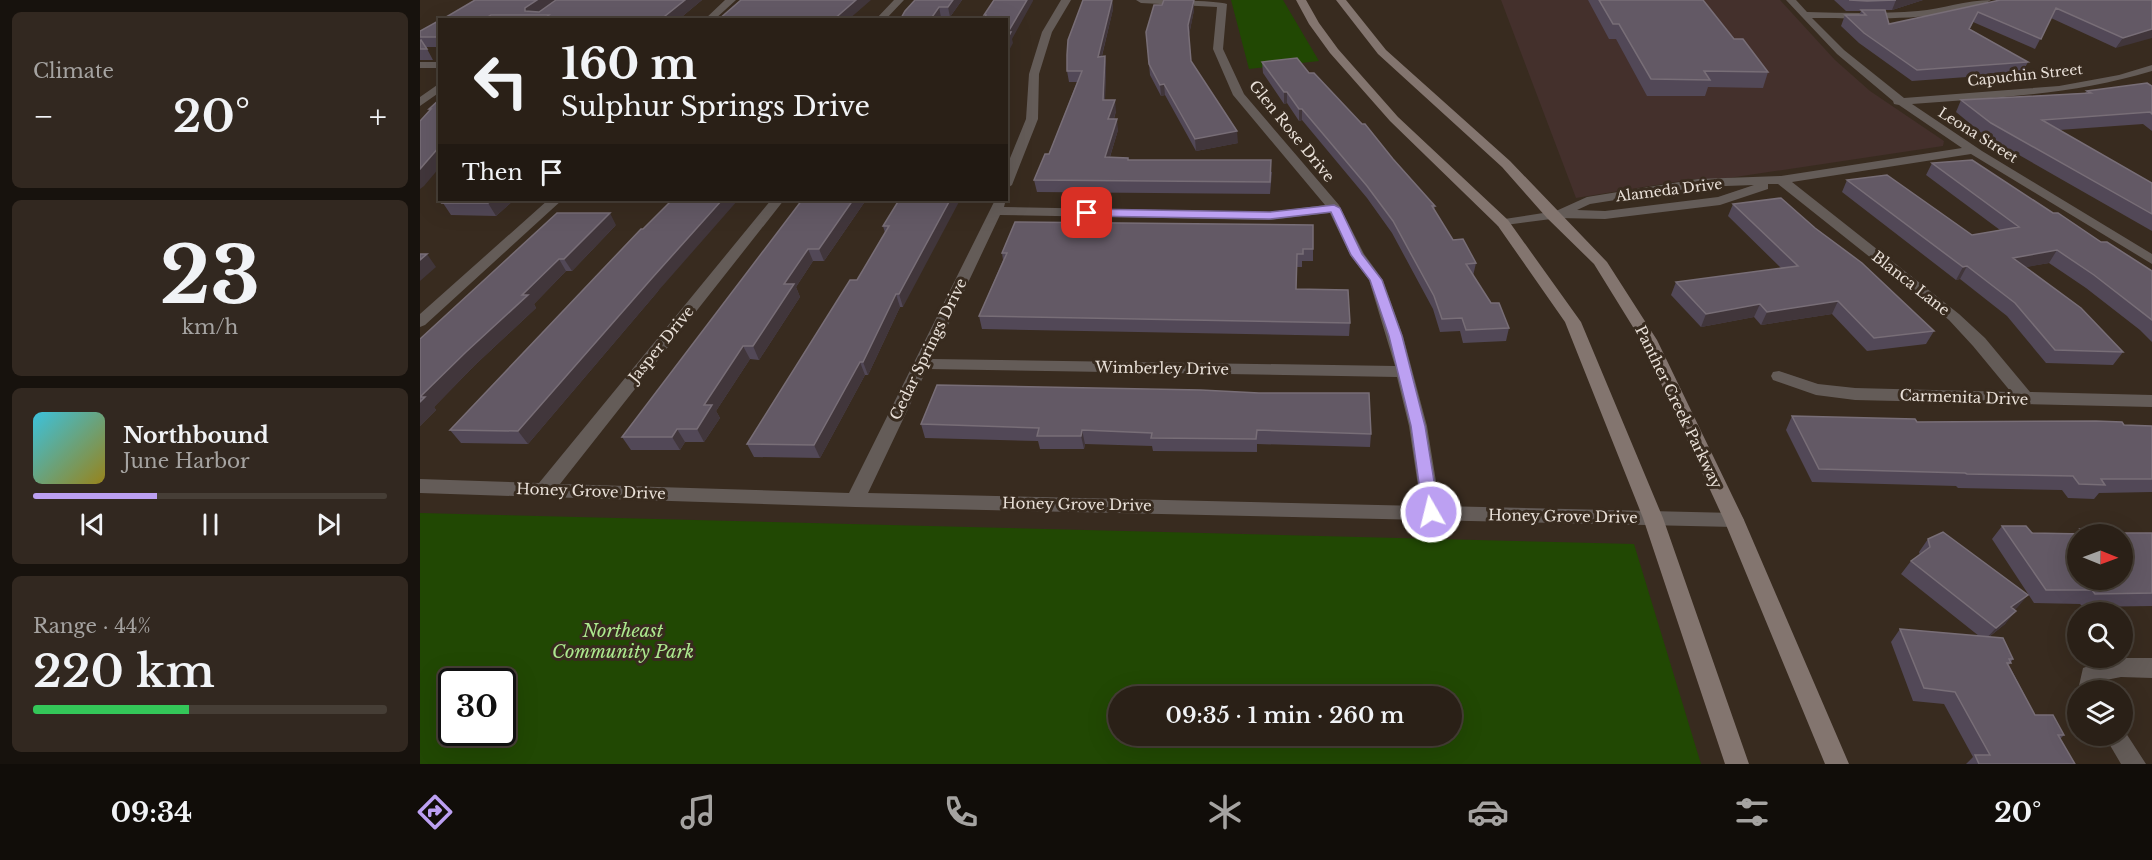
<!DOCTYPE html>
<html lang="en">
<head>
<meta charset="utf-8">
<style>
	body { margin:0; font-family:"Libre Baskerville",serif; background:#322820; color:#f1f3f6; height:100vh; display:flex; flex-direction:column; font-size:22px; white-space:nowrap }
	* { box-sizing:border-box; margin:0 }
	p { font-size:20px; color:#a5a3a1 }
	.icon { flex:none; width:33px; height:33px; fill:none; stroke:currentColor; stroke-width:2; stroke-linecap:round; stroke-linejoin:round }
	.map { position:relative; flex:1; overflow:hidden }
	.panel { display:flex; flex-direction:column; gap:12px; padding:12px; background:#17120d; width:420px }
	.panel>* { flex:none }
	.hud { position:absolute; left:18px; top:18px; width:570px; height:183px; border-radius:0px; box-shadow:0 6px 24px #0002,0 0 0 2px #463e36; background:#2a2017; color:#f1f3f6; overflow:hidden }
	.needle { width:39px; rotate:91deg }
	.controls { position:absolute; left:1647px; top:524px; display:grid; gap:12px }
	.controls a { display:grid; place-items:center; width:66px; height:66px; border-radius:50%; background:#2a2017; box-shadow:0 6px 24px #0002,0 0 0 2px #463e36; font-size:30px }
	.speed { position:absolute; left:18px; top:668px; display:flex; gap:12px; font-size:30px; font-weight:700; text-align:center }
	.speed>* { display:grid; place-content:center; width:78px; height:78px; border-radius:50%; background:#2a2017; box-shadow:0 6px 24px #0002,0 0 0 2px #463e36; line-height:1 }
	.speed .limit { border:3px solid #111; border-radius:9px; background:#fff; color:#111 }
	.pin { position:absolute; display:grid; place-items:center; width:51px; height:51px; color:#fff; margin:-26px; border-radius:12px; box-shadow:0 3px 9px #0006 }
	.me { position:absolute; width:66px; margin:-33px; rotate:352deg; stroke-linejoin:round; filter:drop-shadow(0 0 4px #0008) }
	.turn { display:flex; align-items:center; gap:21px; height:126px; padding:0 24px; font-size:27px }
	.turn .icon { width:78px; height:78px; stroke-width:2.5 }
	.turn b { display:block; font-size:42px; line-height:51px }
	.then { display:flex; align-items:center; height:57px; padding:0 24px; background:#0003; gap:12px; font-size:22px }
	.big { font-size:45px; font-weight:600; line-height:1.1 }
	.panel .card { flex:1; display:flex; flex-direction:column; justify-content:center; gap:9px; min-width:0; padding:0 21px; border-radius:9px; background:#322820 }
	.panel .dial { align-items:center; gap:0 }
	.dial b { font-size:78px; line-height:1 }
	.song { display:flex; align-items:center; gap:18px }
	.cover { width:72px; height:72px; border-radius:9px; background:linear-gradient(135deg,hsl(190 70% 55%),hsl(50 70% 35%)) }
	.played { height:6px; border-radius:3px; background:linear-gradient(90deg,#bca0f2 35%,#463e36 35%) }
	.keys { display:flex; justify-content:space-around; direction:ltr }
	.heat { display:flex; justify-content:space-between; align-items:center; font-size:33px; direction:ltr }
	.charge { height:9px; border-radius:4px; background:linear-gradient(90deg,#34c759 44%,#463e36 0) }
	.trip { position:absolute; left:688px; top:686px; width:354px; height:60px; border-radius:30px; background:#2a2017; box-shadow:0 6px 24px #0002,0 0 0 2px #463e36; font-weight:600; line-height:60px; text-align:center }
	.tabs { display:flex; height:96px; justify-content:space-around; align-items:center; background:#110d09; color:#a5a3a1 }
	.tabs .icon { width:42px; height:42px }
	.tabs .on { color:#bca0f2 }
	.tabs b { font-size:27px; color:#f1f3f6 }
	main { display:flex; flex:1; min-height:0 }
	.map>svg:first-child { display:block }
</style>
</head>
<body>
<main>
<section class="panel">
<div class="card"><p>Climate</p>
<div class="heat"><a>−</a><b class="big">20°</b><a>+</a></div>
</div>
<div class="card dial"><b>23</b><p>km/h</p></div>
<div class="card">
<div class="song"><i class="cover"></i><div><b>Northbound</b><p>June Harbor</p></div></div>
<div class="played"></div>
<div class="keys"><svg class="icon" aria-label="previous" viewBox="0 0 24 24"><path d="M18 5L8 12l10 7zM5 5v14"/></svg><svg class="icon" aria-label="pause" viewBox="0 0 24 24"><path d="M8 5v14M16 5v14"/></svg><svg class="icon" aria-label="next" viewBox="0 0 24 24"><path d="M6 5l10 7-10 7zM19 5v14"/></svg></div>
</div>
<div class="card"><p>Range · 44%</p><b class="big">220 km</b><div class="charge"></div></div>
</section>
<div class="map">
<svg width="1732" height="764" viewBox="0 0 1732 764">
	<rect width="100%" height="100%" fill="#382b1f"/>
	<path fill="#44302c" d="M1081 0H1360L1415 60 1450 91 1524 141 1523 146 1302 179H1273L1156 198Z"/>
	<path fill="#214803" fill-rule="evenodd" d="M811 0H863L899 61 829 69Z
		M0 513 1214 544 1281 764H0ZM32 681H82V732H32ZM699 696H1032V735H699Z"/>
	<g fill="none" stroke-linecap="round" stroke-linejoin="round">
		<path fill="#645c58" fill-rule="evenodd" d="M305 0H316L294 20H284Z
			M474 0H484L465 20H455Z
			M641 0H651L632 32 619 74 618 119 592 185 586 189V168L606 119 609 74 622 32Z
			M716 0C734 0 796 0 807 4L803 49 824 94 919 205 944 254 963 280 983 336 1007 426 1020 506 1314 513 1321 515 1324 520 1321 525 1314 527 435 507 0 493V479L119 483 351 200H364L140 484 429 493 575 200 586 199 584 207 849 212 905 205 813 95 793 49 797 7 721 3ZM910 213 930 255 949 280 975 366 512 359 580 215 849 220ZM507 369 977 377 989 426 1001 506 448 493Z
			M1366 0H1376L1387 12C1424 13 1461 14 1498 11 1522 9 1546 0 1571 0 1539 23 1433 18 1392 18L1424 50 1484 98 1639 86 1699 75 1732 65V71C1653 95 1573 98 1492 104L1562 151 1732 254V264L1551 154 1372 182 1539 314 1565 338 1610 392 1732 395V407L1435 400 1396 395 1353 380 1351 376 1353 372 1359 371 1398 384 1435 388 1591 392 1553 346 1529 320 1358 184H1348V189L1300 205 1185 219 1139 218 1078 226 1076 223 1078 220 1136 211 1167 197 1278 179 1361 176 1542 148 1479 105 1474 104 1473 101 1417 54ZM1334 185 1298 197 1185 211 1157 210 1170 204 1278 187Z
			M0 62H20V68H0Z
			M20 83V92L0 106V97Z
			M128 200H142L5 325 0 327V314Z
			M1701 658H1732V678L1701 677 1681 681 1680 690H1658L1663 668 1686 660Z
			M1702 727 1726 764H1701L1684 735H1702Z"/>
		<path fill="#83756f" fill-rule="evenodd" d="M876 0H886L899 23 918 49 978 117 1088 220 1161 322 1243 518 1329 764H1305L1223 518 1145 322 1078 226 970 121 910 53 889 24Z
			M916 0H926L966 50 1090 161 1187 262 1237 340 1324 520 1429 764H1405L1304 520 1221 340 1174 264 1127 218 1082 167 958 54Z"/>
	</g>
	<path fill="#524857" d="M55 0H282L258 20H21Z
		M495 0H542L530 17H521Z
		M692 0 693 9 682 56H685L686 67 685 100 696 111 694 119 698 130 690 157 708 158 709 160 852 172 850 194 617 192 614 180 629 154 657 82H649L647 71Z
		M774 0V10L769 35 771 61 818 143 776 151 745 95 741 96 730 75 726 32 742 5Z
		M1168 0H1283L1314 39 1348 72 1343 88 1288 87 1285 96H1227L1196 39H1189Z
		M1414 0H1503L1472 10H1465L1469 24 1580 0H1732L1696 48 1631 18 1615 49 1553 22 1550 29 1608 62 1602 73 1492 81 1439 43 1421 26 1425 15H1439L1441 11H1426Z
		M20 20V47H6L13 60H0V31Z
		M842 62 889 73 973 159 1015 206 1014 210 1033 240 1056 263 1053 276 1071 303 1089 328 1086 341 1043 343 1040 331 1020 332 1013 309 972 233 947 198 882 120 879 121 867 103 864 104 843 73Z
		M1732 86V131L1723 124 1639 130 1732 183V231L1564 135 1536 112 1541 100 1665 93 1667 91Z
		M1512 163 1633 213 1681 242 1732 271V342L1720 330 1666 288 1629 263 1605 267 1703 352 1693 365 1626 363 1587 316 1540 279 1536 280 1422 192 1427 180 1552 235 1580 230 1506 175Z
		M94 200 76 216 31 215 23 203Z
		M382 200H446L404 261H393L376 287 380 297 339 360 330 359 296 411 300 418 284 442H265L260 450H211L202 437Z
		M479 200 483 307H480L448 375H445L400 458 334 457 327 444 437 280 465 233 463 226Z
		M1313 204 1395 228 1514 331 1506 344 1447 351 1412 314 1341 325 1334 317 1281 327 1251 295 1256 282 1362 269 1308 216Z
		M196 225 152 271H146L114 304 116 308 55 365 14 407 16 410 0 426V339Z
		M893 225V261H882V267H877L876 289 930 323 929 336 562 329 559 316 583 260 582 253Z
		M239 290 108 444 41 443 30 430Z
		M517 385 951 434 950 447 837 444V452L733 451 732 446 665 444 664 449H620L618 441 505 438 501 424Z
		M1372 416 1497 422 1732 426V492L1679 493 1674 499 1648 498 1642 490 1538 488 1536 486 1392 482 1366 430Z
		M1582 526 1612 533 1657 534 1660 529 1688 533H1732V606L1663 607 1660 604 1614 603 1572 539Z
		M1508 539 1608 595 1594 610 1585 624 1569 637 1593 659 1589 665 1615 715 1644 735 1640 739 1655 764H1546L1553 757 1524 704 1493 701 1471 642 1480 629 1559 636 1481 574 1491 561 1500 555 1499 552Z"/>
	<path fill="#41363b" d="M117 0H136L115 15 105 11V8Z
		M265 0H282L258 20H240Z
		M436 0H451L428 20H413Z
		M533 0H542L530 17 528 7Z
		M607 0H613V1L592 39 593 43 586 56V41L588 32Z
		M692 0 693 9 679 67 678 57Z
		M774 0V10L769 35 768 25Z
		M1476 0H1503L1472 10Z
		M519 7 521 17 520 20H510Z
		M71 15 74 20H63Z
		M1732 29V38L1696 48 1703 38Z
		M685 56 686 67 684 111 683 100Z
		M744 84 745 95 741 96 740 85Z
		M864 92H867V103L864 104Z
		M695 100 696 111 690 130 688 119Z
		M879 109H882V120L879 121Z
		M697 119 698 130 686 169 685 157Z
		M817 131 818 143 776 151 775 139Z
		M20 146V167L4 186 0 189V169Z
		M73 200H94L76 216 68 203Z
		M302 200H318L239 290 108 444 98 431 233 277Z
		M433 200H446L404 261 399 249Z
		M530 200H540L483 307 479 294Z
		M190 213 196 225 152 271 144 259Z
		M388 249 393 261 376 287 380 297 339 360 333 346 364 284Z
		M1637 250 1629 263 1585 271 1593 258Z
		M7 254 16 267 0 281V260Z
		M139 259 146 271 114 304 116 308 55 365 14 407 16 410 0 426V397Z
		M1547 266 1540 279 1536 280 1543 267Z
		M476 294 480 307 448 375 443 362Z
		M1418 301 1412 314 1341 325 1347 312Z
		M1340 304 1334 317 1281 327 1286 314Z
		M323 346 330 359 296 411 300 418 284 442 277 429 284 405Z
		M440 362 445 375 400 458 394 445Z
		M257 429 265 442 260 450 252 437Z
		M662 430 665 444 664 449 661 436Z
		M1608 595 1597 608 1580 620 1591 607Z
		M1596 611 1585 624 1564 641 1576 628Z"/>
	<path fill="#635965" stroke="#786e77" stroke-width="1.5" fill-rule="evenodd" d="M55 0H117L105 8V11L119 12 136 0H265L240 20H123L129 15H71L63 20H21Z
		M321 0H436L413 20H298Z
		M495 0H533L528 7H519L510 20H480L485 11Z
		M574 0H607L588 32H591L586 41V20H564L566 15H564Z
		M663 0H692L678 57 685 56 683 100H695L688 119H697L685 157 708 158V160H851L850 182 614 180 625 154H629L662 71H647V55L648 40Z
		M744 0H774L768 25 771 61 817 131 775 139 744 84 740 85 729 64 726 32 734 5H742Z
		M1179 0H1283L1314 39H1323L1348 72 1284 71 1290 80 1231 79 1199 24H1193Z
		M1429 0H1476L1447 1Z
		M1580 0H1732V29L1703 38 1636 8 1621 39 1558 12 1549 29 1608 62 1497 70 1444 33 1425 15H1446L1441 10H1465L1469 24Z
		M20 20V37H0V31Z
		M1 40 7 49H0V41Z
		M877 58 889 73H894L942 124H945L973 159 1015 206H1012L1033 240 1043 239 1056 263 1046 264 1071 303H1079L1089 328 1046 330 1042 318 1022 319 1014 296 973 221 947 186 882 109H879L867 92H864L842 62Z
		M1727 83 1732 86V114L1730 112 1622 120 1732 183V214L1571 123 1541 100 1671 93 1667 91Z
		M20 99V146L0 169V121L11 109H9Z
		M1552 160 1633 213H1638L1681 242H1687L1732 271V320L1674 275 1637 250 1593 258 1661 308 1703 352 1635 350 1595 303 1547 266 1543 267 1427 180 1467 175 1552 235 1599 227 1512 163Z
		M1361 198 1395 228 1442 263 1514 331 1454 338 1418 301 1347 312 1340 304 1286 314 1256 282 1378 266 1313 204Z
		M28 200H73L68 203H23Z
		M252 200H302L233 277 98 431 30 430 221 229H223Z
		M382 200H433L399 249H388L364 284H374L333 346H323L284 405H292L277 429H257L252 437H202Z
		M479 200H530L479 294H476L443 362H440L394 445 327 444 430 280H437L469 226H463Z
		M137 213H190L144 259H139L102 295H108L46 352 0 397H5L0 402V339Z
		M595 222 893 225V249H883V254H877L876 289 928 290 930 323 559 316 587 253H582Z
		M0 254H7L0 260Z
		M517 385 781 390 839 393H949L951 434 837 430 836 439 731 438 732 433 662 430 661 436H617L619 428 501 424Z
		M1372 416 1495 419 1497 422 1676 421 1702 422 1704 425 1732 426V479H1681L1685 485 1659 484 1653 476 1547 474 1545 473 1399 469Z
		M1582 526H1606L1612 533 1664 534 1660 529 1686 530 1688 533H1732V593L1675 594 1672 590H1626ZM1658 534H1702V579H1658Z
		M1523 532 1608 595 1591 607 1596 611 1576 628 1491 561 1510 547 1508 539Z
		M1480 629 1583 638 1593 659H1589L1591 663H1587L1615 715H1633L1644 735H1638L1655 764H1559L1555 755H1570L1535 692 1504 688Z"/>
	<path fill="#bca0f2" stroke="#7a689d" stroke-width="1.5" d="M914 205 920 208 942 254 962 280 982 336 1005 426 1019 512 1016 517H1005L1003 512 991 426 969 336 950 280 931 255 911 212 849 219 667 216 662 213 667 209 849 212Z"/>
	<g text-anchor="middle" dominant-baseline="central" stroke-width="6" stroke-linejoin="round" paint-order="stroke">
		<g font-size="14" fill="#e9e0d8" stroke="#382b1f">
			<text transform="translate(1605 75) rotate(-6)">Capuchin Street</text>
			<text transform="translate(1558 135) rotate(32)">Leona Street</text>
			<text transform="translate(1249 190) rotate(-7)">Alameda Drive</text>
		</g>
		<g font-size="15" fill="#e9e0d8" stroke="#382b1f">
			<text transform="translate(872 131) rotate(51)">Glen Rose Drive</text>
			<text transform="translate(1491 283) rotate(38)">Blanca Lane</text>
			<text transform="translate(241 344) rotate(-51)">Jasper Drive</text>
			<text transform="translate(508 349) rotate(-64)">Cedar Springs Drive</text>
			<text transform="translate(742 368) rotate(1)">Wimberley Drive</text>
			<text transform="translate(1544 397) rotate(2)">Carmenita Drive</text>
			<text transform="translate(1259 407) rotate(64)">Panther Creek Parkway</text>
			<text transform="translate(171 491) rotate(2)">Honey Grove Drive</text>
			<text transform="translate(657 504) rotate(1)">Honey Grove Drive</text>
			<text transform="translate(1143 516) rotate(1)">Honey Grove Drive</text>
		</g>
		<g font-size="18" font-style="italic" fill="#ace88e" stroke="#382b1f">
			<text x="203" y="631">Northeast<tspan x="203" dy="21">Community Park</tspan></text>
		</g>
	</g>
</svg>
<div class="controls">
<a><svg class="needle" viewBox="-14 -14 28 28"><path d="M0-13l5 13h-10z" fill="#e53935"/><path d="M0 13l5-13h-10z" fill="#a5a3a1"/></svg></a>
<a><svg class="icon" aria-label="search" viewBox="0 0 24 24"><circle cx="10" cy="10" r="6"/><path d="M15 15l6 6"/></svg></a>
<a><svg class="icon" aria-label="layers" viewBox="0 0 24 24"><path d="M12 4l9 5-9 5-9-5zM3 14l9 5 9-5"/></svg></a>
</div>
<div class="speed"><div class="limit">30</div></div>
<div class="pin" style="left:667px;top:213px;background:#d93025"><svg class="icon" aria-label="arrive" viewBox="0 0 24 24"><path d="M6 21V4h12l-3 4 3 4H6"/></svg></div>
<svg class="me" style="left:1011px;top:512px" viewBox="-20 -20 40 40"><circle r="17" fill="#bca0f2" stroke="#fff" stroke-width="3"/><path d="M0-11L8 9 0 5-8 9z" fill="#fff"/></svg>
<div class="trip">09:35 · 1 min · 260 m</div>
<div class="hud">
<div class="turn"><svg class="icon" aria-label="left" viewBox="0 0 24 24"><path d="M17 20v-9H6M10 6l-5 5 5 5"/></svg><div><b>160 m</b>Sulphur Springs Drive</div></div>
<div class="then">Then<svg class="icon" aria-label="arrive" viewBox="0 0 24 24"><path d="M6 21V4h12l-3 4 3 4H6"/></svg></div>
</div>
</div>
</main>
<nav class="tabs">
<b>09:34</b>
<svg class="icon on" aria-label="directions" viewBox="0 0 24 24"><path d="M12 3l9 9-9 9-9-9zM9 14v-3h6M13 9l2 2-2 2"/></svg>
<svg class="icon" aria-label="music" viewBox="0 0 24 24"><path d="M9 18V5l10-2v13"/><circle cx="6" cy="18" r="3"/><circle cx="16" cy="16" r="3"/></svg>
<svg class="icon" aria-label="phone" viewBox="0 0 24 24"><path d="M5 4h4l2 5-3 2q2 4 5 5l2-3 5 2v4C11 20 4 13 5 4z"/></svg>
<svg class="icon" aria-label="climate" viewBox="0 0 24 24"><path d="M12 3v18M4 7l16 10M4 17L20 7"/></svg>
<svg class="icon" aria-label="car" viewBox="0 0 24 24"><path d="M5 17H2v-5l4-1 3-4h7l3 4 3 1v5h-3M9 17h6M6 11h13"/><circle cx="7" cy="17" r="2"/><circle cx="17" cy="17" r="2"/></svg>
<svg class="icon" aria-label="filters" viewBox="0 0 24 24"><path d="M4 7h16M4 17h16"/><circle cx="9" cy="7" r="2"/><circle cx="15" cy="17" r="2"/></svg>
<b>20°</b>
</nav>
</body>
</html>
